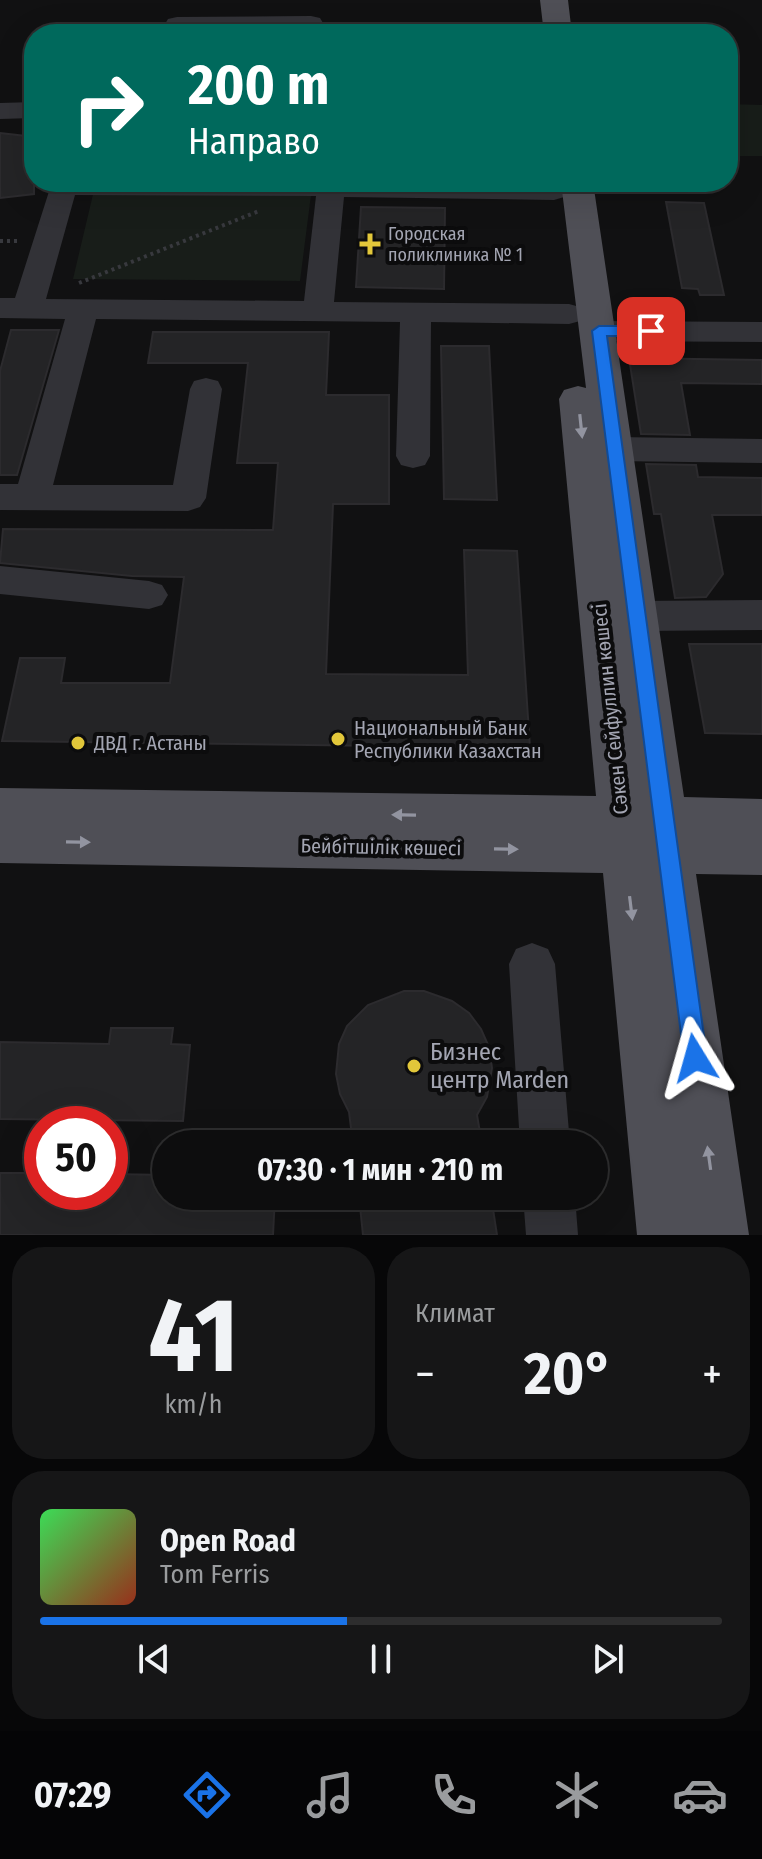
<!DOCTYPE html>
<html lang="ru">
<head>
<meta charset="utf-8">
<style>
	body { margin:0; font-family:"Fira Sans Condensed",sans-serif; background:#161617; color:#f1f3f6; height:100vh; display:flex; flex-direction:column; font-size:30px; white-space:nowrap }
	* { box-sizing:border-box; margin:0 }
	p { font-size:26px; color:#9a9c9e }
	.icon { flex:none; width:44px; height:44px; fill:none; stroke:currentColor; stroke-width:2; stroke-linecap:round; stroke-linejoin:round }
	.map { position:relative; height:1235px; overflow:hidden }
	.side { display:flex; flex-direction:column; gap:12px; padding:12px; background:#070708; flex:1 }
	.side>* { flex:none }
	.top-card { position:absolute; left:24px; top:24px; width:714px; height:168px; border-radius:32px; box-shadow:0 8px 32px #0002,0 0 0 2px #2d2d2e; background:#00695c; color:#fff; overflow:hidden }
	.speed { position:absolute; left:24px; top:1106px; display:flex; gap:16px; font-size:40px; font-weight:700; text-align:center }
	.speed>* { display:grid; place-content:center; width:104px; height:104px; border-radius:50%; background:#0d0d0e; box-shadow:0 8px 32px #0002,0 0 0 2px #2d2d2e; line-height:1 }
	.speed .limit { border:12px solid #d22; background:#fff; color:#111 }
	.pin { position:absolute; display:grid; place-items:center; width:68px; height:68px; color:#fff; margin:-34px; border-radius:16px; box-shadow:0 4px 12px #0006 }
	.me { position:absolute; width:88px; margin:-44px; rotate:352deg; stroke-linejoin:round; filter:drop-shadow(0 0 6px #0008) }
	.turn { display:flex; align-items:center; gap:28px; height:168px; padding:0 32px; font-size:36px }
	.turn .icon { width:104px; height:104px; stroke-width:2.5 }
	.turn b { display:block; font-size:56px; line-height:68px }
	.big { font-size:60px; font-weight:700; line-height:1.1 }
	.side .card { flex:1; display:flex; flex-direction:column; justify-content:center; gap:12px; min-width:0; padding:0 28px; border-radius:32px; background:#161617 }
	.side .dial { align-items:center; gap:0 }
	.dial b { font-size:104px; line-height:1 }
	.song { display:flex; align-items:center; gap:24px }
	.cover { width:96px; height:96px; border-radius:12px; background:linear-gradient(135deg,hsl(130 70% 55%),hsl(10 70% 35%)) }
	.played { height:8px; border-radius:4px; background:linear-gradient(90deg,#1a73e8 45%,#2d2d2e 45%) }
	.keys { display:flex; justify-content:space-around; direction:ltr }
	.heat { display:flex; justify-content:space-between; align-items:center; font-size:44px; direction:ltr }
	.side .tiles { flex:1; display:grid; gap:12px; grid-template-columns:1fr 1fr }
	.card:last-child { grid-column:span 2 }
	.trip { position:absolute; left:152px; top:1130px; width:456px; height:80px; border-radius:40px; background:#0d0d0e; box-shadow:0 8px 32px #0002,0 0 0 2px #2d2d2e; font-weight:700; line-height:80px; text-align:center }
	.dock { display:flex; height:128px; justify-content:space-around; align-items:center; background:#050506; color:#9a9c9e }
	.dock .icon { width:56px; height:56px }
	.dock .active { color:#1a73e8 }
	.dock b { font-size:36px; color:#f1f3f6 }
	.map>svg:first-child { display:block }
</style>
</head>
<body>
<div class="map">
<svg width="762" height="1235" viewBox="0 0 762 1235">
	<rect width="100%" height="100%" fill="#111112"/>
	<path fill="#181d19" d="M728 104 762 105V156H728Z
		M94 190 311 195 300 281 73 279Z"/>
	<path fill="#242426" stroke="#2c2b2e" stroke-width="2" d="M0 133 34 137V194L0 198Z
		M666 202 704 203 724 295H700L698 289 682 288Z
		M361 207 445 208 444 289 356 287Z
		M11 330H59L17 475H0V371Z
		M153 332H329L326 395H389V504H333L326 674 468 675 464 550 517 551 530 748 2 741 20 658H65L61 683H170L184 577 132 576 0 563 3 529 273 530 278 463H237L248 363H148Z
		M441 346H489L497 500 444 499Z
		M629 358 762 360V384L681 383 690 435 641 434Z
		M646 464 696 465 698 477 762 478V515H712L723 574 706 597 675 598 661 514H654Z
		M689 644H762V734L705 733Z
		M404 991H424L452 1001 469 1013 481 1029 489 1047 492 1068 487 1097 477 1115 482 1144H353L349 1112 340 1094 336 1074 339 1044 347 1026 368 1005Z
		M111 1028H173L171 1044 190 1045 183 1121 0 1119V1042L109 1044Z
		M0 1173H42V1192H110V1174L166 1175V1196H275L273 1235H0Z
		M359 1196H491L497 1235H363Z"/>
	<g fill="none" stroke-linecap="round" stroke-linejoin="round">
		<path stroke="#38393e" stroke-width="4" stroke-dasharray="3 4" stroke-linecap="butt" d="M0 241H19
			M79 283 259 211"/>
		<path fill="#323237" fill-rule="evenodd" d="M311 16 320 18 323 23 320 28 177 31 168 29 165 24 168 19 177 17Z
			M34 102V118L0 119V103Z
			M52 182H554L564 185 568 191 564 197 554 200 344 197 334 302 569 304 580 307 585 314 580 321 569 324 431 322 430 456 425 465 413 468 401 465 396 456 400 322 96 319 53 485H173L190 389 194 381 206 378 218 381 222 389 206 498 200 507 188 511 0 510V484H18L65 319 0 318V298H15ZM75 195 316 196 304 301 46 299Z
			M599 321 762 322V342L599 341 588 338 583 331 588 324Z
			M614 437 762 439V463L614 461 602 457 597 449 602 441Z
			M0 566 149 581 162 585 168 595 162 605 149 609 0 594Z
			M762 600V630L636 631 623 626 617 616 623 606 636 601Z
			M532 943 548 949 555 964 570 1144H520L509 964 516 949Z
			M523 1196H575L578 1235H526Z"/>
		<path fill="#4f4f56" fill-rule="evenodd" d="M540 0H568L572 34H544Z
			M561 182H593L684 797 762 799V875L696 874 749 1235H637L603 873 0 863V788L596 796 559 399 564 390 578 386 586 388Z"/>
	</g>
	<defs><path id="oneway-solid" d="M-6-.8H1V-3.2L6.5 0L1 3.2V.8H-6Z" transform="scale(2)"/></defs>
	<g fill="#9294a0">
		<use href="#oneway-solid" transform="translate(581 426) rotate(84)"/>
		<use href="#oneway-solid" transform="translate(404 815) rotate(-179)"/>
		<use href="#oneway-solid" transform="translate(78 842) rotate(1)"/>
		<use href="#oneway-solid" transform="translate(506 849) rotate(1)"/>
		<use href="#oneway-solid" transform="translate(631 908) rotate(83)"/>
		<use href="#oneway-solid" transform="translate(709 1158) rotate(-98)"/>
	</g>
	<path fill="#1a73e8" stroke="#114b97" stroke-width="2" d="M599 326H651L659 331 651 336H607L707 1058 704 1066 695 1069 687 1066 684 1058 592 331Z"/>
	<g fill="#e2c73a" stroke="#0c0c0d" stroke-width="3">
		<path d="M366 232h8v8h8v8h-8v8h-8v-8h-8v-8h8z"/>
		<circle cx="338" cy="739" r="8"/>
		<circle cx="78" cy="743" r="8"/>
		<circle cx="414" cy="1066" r="8"/>
	</g>
	<g text-anchor="middle" dominant-baseline="central" stroke-width="8" stroke-linejoin="round" paint-order="stroke">
		<g font-size="18" fill="#a3a5b2" stroke="#0c0c0d" text-anchor="start">
			<text x="388" y="234">Городская<tspan x="388" dy="21">поликлиника № 1</tspan></text>
		</g>
		<g font-size="20" fill="#a3a5b2" stroke="#0c0c0d">
			<text transform="translate(610 709) rotate(-96)">Сәкен Сейфуллин көшесі</text>
			<text transform="translate(381 847) rotate(1)">Бейбітшілік көшесі</text>
		</g>
		<g font-size="20" fill="#a3a5b2" stroke="#0c0c0d" text-anchor="start">
			<text x="354" y="728">Национальный Банк<tspan x="354" dy="23">Республики Казахстан</tspan></text>
			<text x="94" y="743">ДВД г. Астаны</text>
		</g>
		<g font-size="24" fill="#a3a5b2" stroke="#0c0c0d" text-anchor="start">
			<text x="430" y="1052">Бизнес<tspan x="430" dy="28">центр Marden</tspan></text>
		</g>
	</g>
</svg>
<div class="speed"><div class="limit">50</div></div>
<div class="pin" style="left:651px;top:331px;background:#d93025"><svg class="icon" aria-label="arrive" viewBox="0 0 24 24"><path d="M6 21V4h12l-3 4 3 4H6"/></svg></div>
<svg class="me" style="left:695px;top:1058px" viewBox="-20 -20 40 40"><path d="M0-17L14 15 0 8-14 15z" fill="#1a73e8" stroke="#fff" stroke-width="4"/></svg>
<div class="trip">07:30 · 1 мин · 210 m</div>
<div class="top-card">
<div class="turn"><svg class="icon" aria-label="right" viewBox="0 0 24 24"><path d="M7 20v-9h11M14 6l5 5-5 5"/></svg><div><b>200 m</b>Направо</div></div>
</div>
</div>
<section class="side">
<div class="tiles">
<div class="card dial"><b>41</b><p>km/h</p></div>
<div class="card"><p>Климат</p>
<div class="heat"><a>−</a><b class="big">20°</b><a>+</a></div>
</div>
<div class="card">
<div class="song"><i class="cover"></i><div><b>Open Road</b><p>Tom Ferris</p></div></div>
<div class="played"></div>
<div class="keys"><svg class="icon" aria-label="previous" viewBox="0 0 24 24"><path d="M18 5L8 12l10 7zM5 5v14"/></svg><svg class="icon" aria-label="pause" viewBox="0 0 24 24"><path d="M8 5v14M16 5v14"/></svg><svg class="icon" aria-label="next" viewBox="0 0 24 24"><path d="M6 5l10 7-10 7zM19 5v14"/></svg></div>
</div>
</div>
</section>
<nav class="dock">
<b>07:29</b>
<svg class="icon active" aria-label="directions" viewBox="0 0 24 24"><path d="M12 3l9 9-9 9-9-9zM9 14v-3h6M13 9l2 2-2 2"/></svg>
<svg class="icon" aria-label="music" viewBox="0 0 24 24"><path d="M9 18V5l10-2v13"/><circle cx="6" cy="18" r="3"/><circle cx="16" cy="16" r="3"/></svg>
<svg class="icon" aria-label="phone" viewBox="0 0 24 24"><path d="M5 4h4l2 5-3 2q2 4 5 5l2-3 5 2v4C11 20 4 13 5 4z"/></svg>
<svg class="icon" aria-label="climate" viewBox="0 0 24 24"><path d="M12 3v18M4 7l16 10M4 17L20 7"/></svg>
<svg class="icon" aria-label="car" viewBox="0 0 24 24"><path d="M5 17H2v-5l4-1 3-4h7l3 4 3 1v5h-3M9 17h6M6 11h13"/><circle cx="7" cy="17" r="2"/><circle cx="17" cy="17" r="2"/></svg>
</nav>
</body>
</html>
